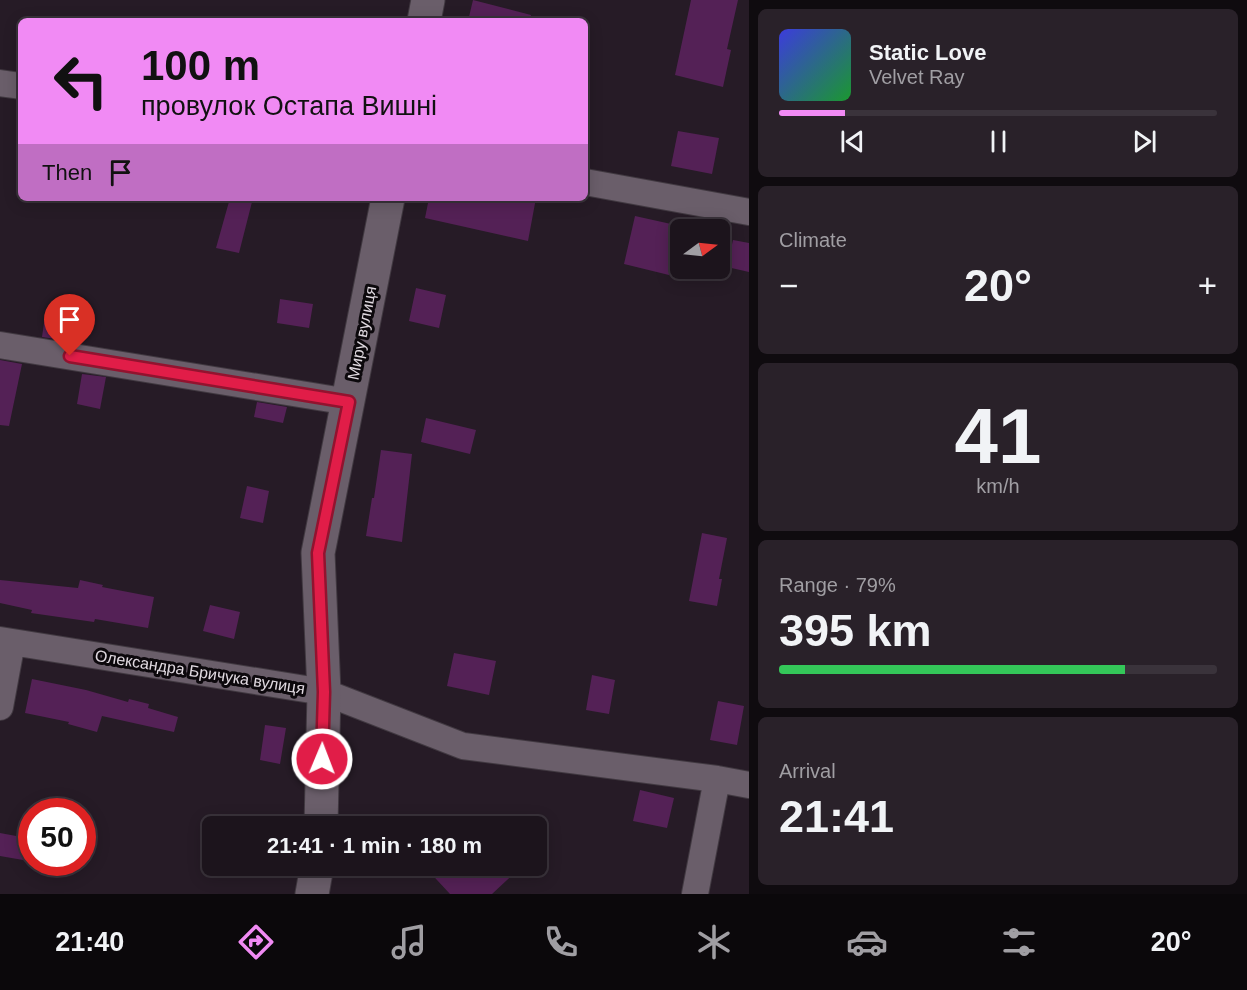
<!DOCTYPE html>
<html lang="en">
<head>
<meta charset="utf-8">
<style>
	body { margin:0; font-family:Arial,sans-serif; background:#292129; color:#f1f3f6; height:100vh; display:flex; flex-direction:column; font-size:22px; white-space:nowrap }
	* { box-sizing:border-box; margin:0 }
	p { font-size:20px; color:#a09ea3 }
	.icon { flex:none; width:33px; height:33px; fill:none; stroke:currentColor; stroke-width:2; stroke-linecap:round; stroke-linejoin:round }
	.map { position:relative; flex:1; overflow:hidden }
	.sheet { display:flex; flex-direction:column; gap:9px; padding:9px; background:#0f0b0f; width:498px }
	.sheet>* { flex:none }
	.top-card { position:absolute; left:18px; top:18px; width:570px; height:183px; border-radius:9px; box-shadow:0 3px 15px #0003,0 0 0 2px #3a333b; background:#f18af4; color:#111; overflow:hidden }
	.needle { width:39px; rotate:75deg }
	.controls { position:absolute; left:670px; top:219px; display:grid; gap:12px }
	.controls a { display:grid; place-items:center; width:60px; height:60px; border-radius:9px; background:#1c141c; box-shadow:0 3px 15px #0003,0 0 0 2px #3a333b; font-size:30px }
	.speed { position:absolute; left:18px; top:798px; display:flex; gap:12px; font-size:30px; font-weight:700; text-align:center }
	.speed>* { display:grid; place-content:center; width:78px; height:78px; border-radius:50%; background:#1c141c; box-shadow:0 3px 15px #0003,0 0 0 2px #3a333b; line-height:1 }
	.speed .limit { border:9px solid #d22; background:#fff; color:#111 }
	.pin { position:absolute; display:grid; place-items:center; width:51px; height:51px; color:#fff; margin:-62px -26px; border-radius:50% 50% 50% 0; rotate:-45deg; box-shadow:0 0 6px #0007 }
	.pin .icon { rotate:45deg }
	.me { position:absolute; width:66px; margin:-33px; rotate:1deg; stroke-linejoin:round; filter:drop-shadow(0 0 4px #0008) }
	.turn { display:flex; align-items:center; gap:21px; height:126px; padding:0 24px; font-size:27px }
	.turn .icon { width:78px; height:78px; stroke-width:2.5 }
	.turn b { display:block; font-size:42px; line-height:51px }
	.then { display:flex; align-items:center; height:57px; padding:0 24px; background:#0003; gap:12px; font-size:22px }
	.big { font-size:45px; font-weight:800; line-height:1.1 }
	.sheet .tile { flex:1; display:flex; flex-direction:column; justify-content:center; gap:9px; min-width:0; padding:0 21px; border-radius:9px; background:#292129 }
	.sheet .dial { align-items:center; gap:0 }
	.dial b { font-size:78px; line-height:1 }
	.song { display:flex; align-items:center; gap:18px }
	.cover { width:72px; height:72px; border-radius:9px; background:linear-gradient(135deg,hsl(240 70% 55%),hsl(130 70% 35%)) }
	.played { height:6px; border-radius:3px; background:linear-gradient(90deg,#f18af4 15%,#3a333b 15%) }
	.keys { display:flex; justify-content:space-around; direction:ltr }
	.heat { display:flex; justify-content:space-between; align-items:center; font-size:33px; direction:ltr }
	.charge { height:9px; border-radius:4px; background:linear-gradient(90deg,#34c759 79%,#3a333b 0) }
	.trip { position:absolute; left:202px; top:816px; width:345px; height:60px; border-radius:9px; background:#1c141c; box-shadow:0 3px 15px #0003,0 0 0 2px #3a333b; font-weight:800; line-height:60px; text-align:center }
	.tabs { display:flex; height:96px; justify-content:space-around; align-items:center; background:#0b080b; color:#a09ea3 }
	.tabs .icon { width:42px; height:42px }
	.tabs .selected { color:#f18af4 }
	.tabs b { font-size:27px; color:#f1f3f6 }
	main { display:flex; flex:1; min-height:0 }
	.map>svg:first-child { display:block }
</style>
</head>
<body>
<main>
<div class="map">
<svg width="749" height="894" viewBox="0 0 749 894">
	<rect width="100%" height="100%" fill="#261b26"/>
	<path fill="#542156" d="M473 0 531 15 530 21H468Z
		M691 0H738L727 49 731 50 723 87 675 75Z
		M678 131 719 138 712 174 671 166Z
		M230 198H253L239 253 216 248Z
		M429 198H536L528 241 425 218Z
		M635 216 680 226 669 275 624 264Z
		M733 240 749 243V272L727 267Z
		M416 288 446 295 439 328 409 321Z
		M280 299 313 304 309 328 277 323Z
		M46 309 67 312 63 340 42 337Z
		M0 360 22 364 9 426 0 425Z
		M82 374 106 377 100 409 77 404Z
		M257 402 287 407 283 423 254 417Z
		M426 418 476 430 470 454 421 442Z
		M381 450 412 454 402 542 366 536 372 498H374Z
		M247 486 269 491 263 523 240 518Z
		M702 533 727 538 719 579H722L717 606 689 601Z
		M0 580 78 588 80 580 103 585 102 587 154 597 148 628 95 619 94 622 31 613 32 610 0 603Z
		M210 605 240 612 234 639 203 631Z
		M454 653 496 661 489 695 447 686Z
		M592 675 615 680 609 714 586 710Z
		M32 679 86 690 128 702 129 699 149 704 148 708 178 717 174 732 102 716 97 732 68 724 69 722 25 713Z
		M718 701 744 706 737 745 710 740Z
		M265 725 286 728 280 764 260 760Z
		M640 790 674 798 667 828 633 821Z
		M0 833 27 838 23 860 0 856Z
		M424 866H522L492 894H450Z"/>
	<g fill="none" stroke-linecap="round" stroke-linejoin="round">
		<defs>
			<path id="minor" d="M0 83 21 86
				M585 182 749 212
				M0 345 349 402
				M0 640 324 692 463 746 717 779 749 785
				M0 707 12 642
				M695 894 717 779"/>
			<path id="secondary" d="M424 21 428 0
				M321 826 324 692 318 553 388 198
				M312 894 317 866"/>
		</defs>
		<use href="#minor" stroke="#413941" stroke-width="28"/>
		<use href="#secondary" stroke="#413941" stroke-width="35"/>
		<use href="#minor" stroke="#6a5e6a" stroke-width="26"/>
		<use href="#secondary" stroke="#6a5e6a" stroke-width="33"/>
	</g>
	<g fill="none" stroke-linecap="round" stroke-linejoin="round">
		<defs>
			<path id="route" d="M70 356 349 402 318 553 324 692 322 759"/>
		</defs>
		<use href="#route" stroke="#92132f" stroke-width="15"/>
		<use href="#route" stroke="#e11d48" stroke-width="10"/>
	</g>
	<g text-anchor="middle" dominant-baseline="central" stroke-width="6" stroke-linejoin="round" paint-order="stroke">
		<g font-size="16" fill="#e0d9e0" stroke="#0c080c">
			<text transform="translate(362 333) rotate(-79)">Миру вулиця</text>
			<text transform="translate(200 672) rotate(9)">Олександра Бричука вулиця</text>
		</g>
	</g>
</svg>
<div class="controls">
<a><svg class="needle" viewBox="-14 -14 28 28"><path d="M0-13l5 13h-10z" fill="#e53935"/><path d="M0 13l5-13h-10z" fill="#a09ea3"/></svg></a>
</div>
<div class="speed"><div class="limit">50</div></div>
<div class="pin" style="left:70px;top:356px;background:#d93025"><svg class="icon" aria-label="arrive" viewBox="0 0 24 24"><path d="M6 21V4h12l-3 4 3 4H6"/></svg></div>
<svg class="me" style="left:322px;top:759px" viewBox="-20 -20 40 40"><circle r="17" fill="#e11d48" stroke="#fff" stroke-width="3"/><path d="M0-11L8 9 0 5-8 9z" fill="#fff"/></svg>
<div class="trip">21:41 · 1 min · 180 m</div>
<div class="top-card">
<div class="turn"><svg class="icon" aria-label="left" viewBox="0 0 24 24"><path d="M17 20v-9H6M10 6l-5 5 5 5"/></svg><div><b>100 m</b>провулок Остапа Вишні</div></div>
<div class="then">Then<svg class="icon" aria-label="arrive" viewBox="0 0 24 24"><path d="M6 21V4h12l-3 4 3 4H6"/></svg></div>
</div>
</div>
<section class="sheet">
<div class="tile">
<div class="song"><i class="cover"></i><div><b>Static Love</b><p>Velvet Ray</p></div></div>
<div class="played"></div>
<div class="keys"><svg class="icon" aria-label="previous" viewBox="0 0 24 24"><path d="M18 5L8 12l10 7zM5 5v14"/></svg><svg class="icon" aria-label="pause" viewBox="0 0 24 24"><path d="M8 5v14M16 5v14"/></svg><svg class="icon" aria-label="next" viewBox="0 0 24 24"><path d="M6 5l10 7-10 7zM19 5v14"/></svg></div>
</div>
<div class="tile"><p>Climate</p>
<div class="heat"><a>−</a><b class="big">20°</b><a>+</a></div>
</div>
<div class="tile dial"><b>41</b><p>km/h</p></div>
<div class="tile"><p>Range · 79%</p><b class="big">395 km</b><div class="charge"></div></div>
<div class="tile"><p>Arrival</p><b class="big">21:41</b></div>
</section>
</main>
<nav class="tabs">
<b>21:40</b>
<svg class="icon selected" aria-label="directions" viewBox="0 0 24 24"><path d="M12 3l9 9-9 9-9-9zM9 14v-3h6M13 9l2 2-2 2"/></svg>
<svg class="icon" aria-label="music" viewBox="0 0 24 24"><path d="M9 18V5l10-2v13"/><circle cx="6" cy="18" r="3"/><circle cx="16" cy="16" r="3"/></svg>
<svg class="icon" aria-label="phone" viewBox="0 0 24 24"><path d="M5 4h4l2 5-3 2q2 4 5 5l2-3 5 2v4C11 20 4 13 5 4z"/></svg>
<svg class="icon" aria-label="climate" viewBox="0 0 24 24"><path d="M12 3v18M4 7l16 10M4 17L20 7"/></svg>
<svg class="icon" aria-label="car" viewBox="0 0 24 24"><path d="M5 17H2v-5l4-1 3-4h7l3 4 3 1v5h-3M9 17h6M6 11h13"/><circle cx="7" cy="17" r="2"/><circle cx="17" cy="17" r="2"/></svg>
<svg class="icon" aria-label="filters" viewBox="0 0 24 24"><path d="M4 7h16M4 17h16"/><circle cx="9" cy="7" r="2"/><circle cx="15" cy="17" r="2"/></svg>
<b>20°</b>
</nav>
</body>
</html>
